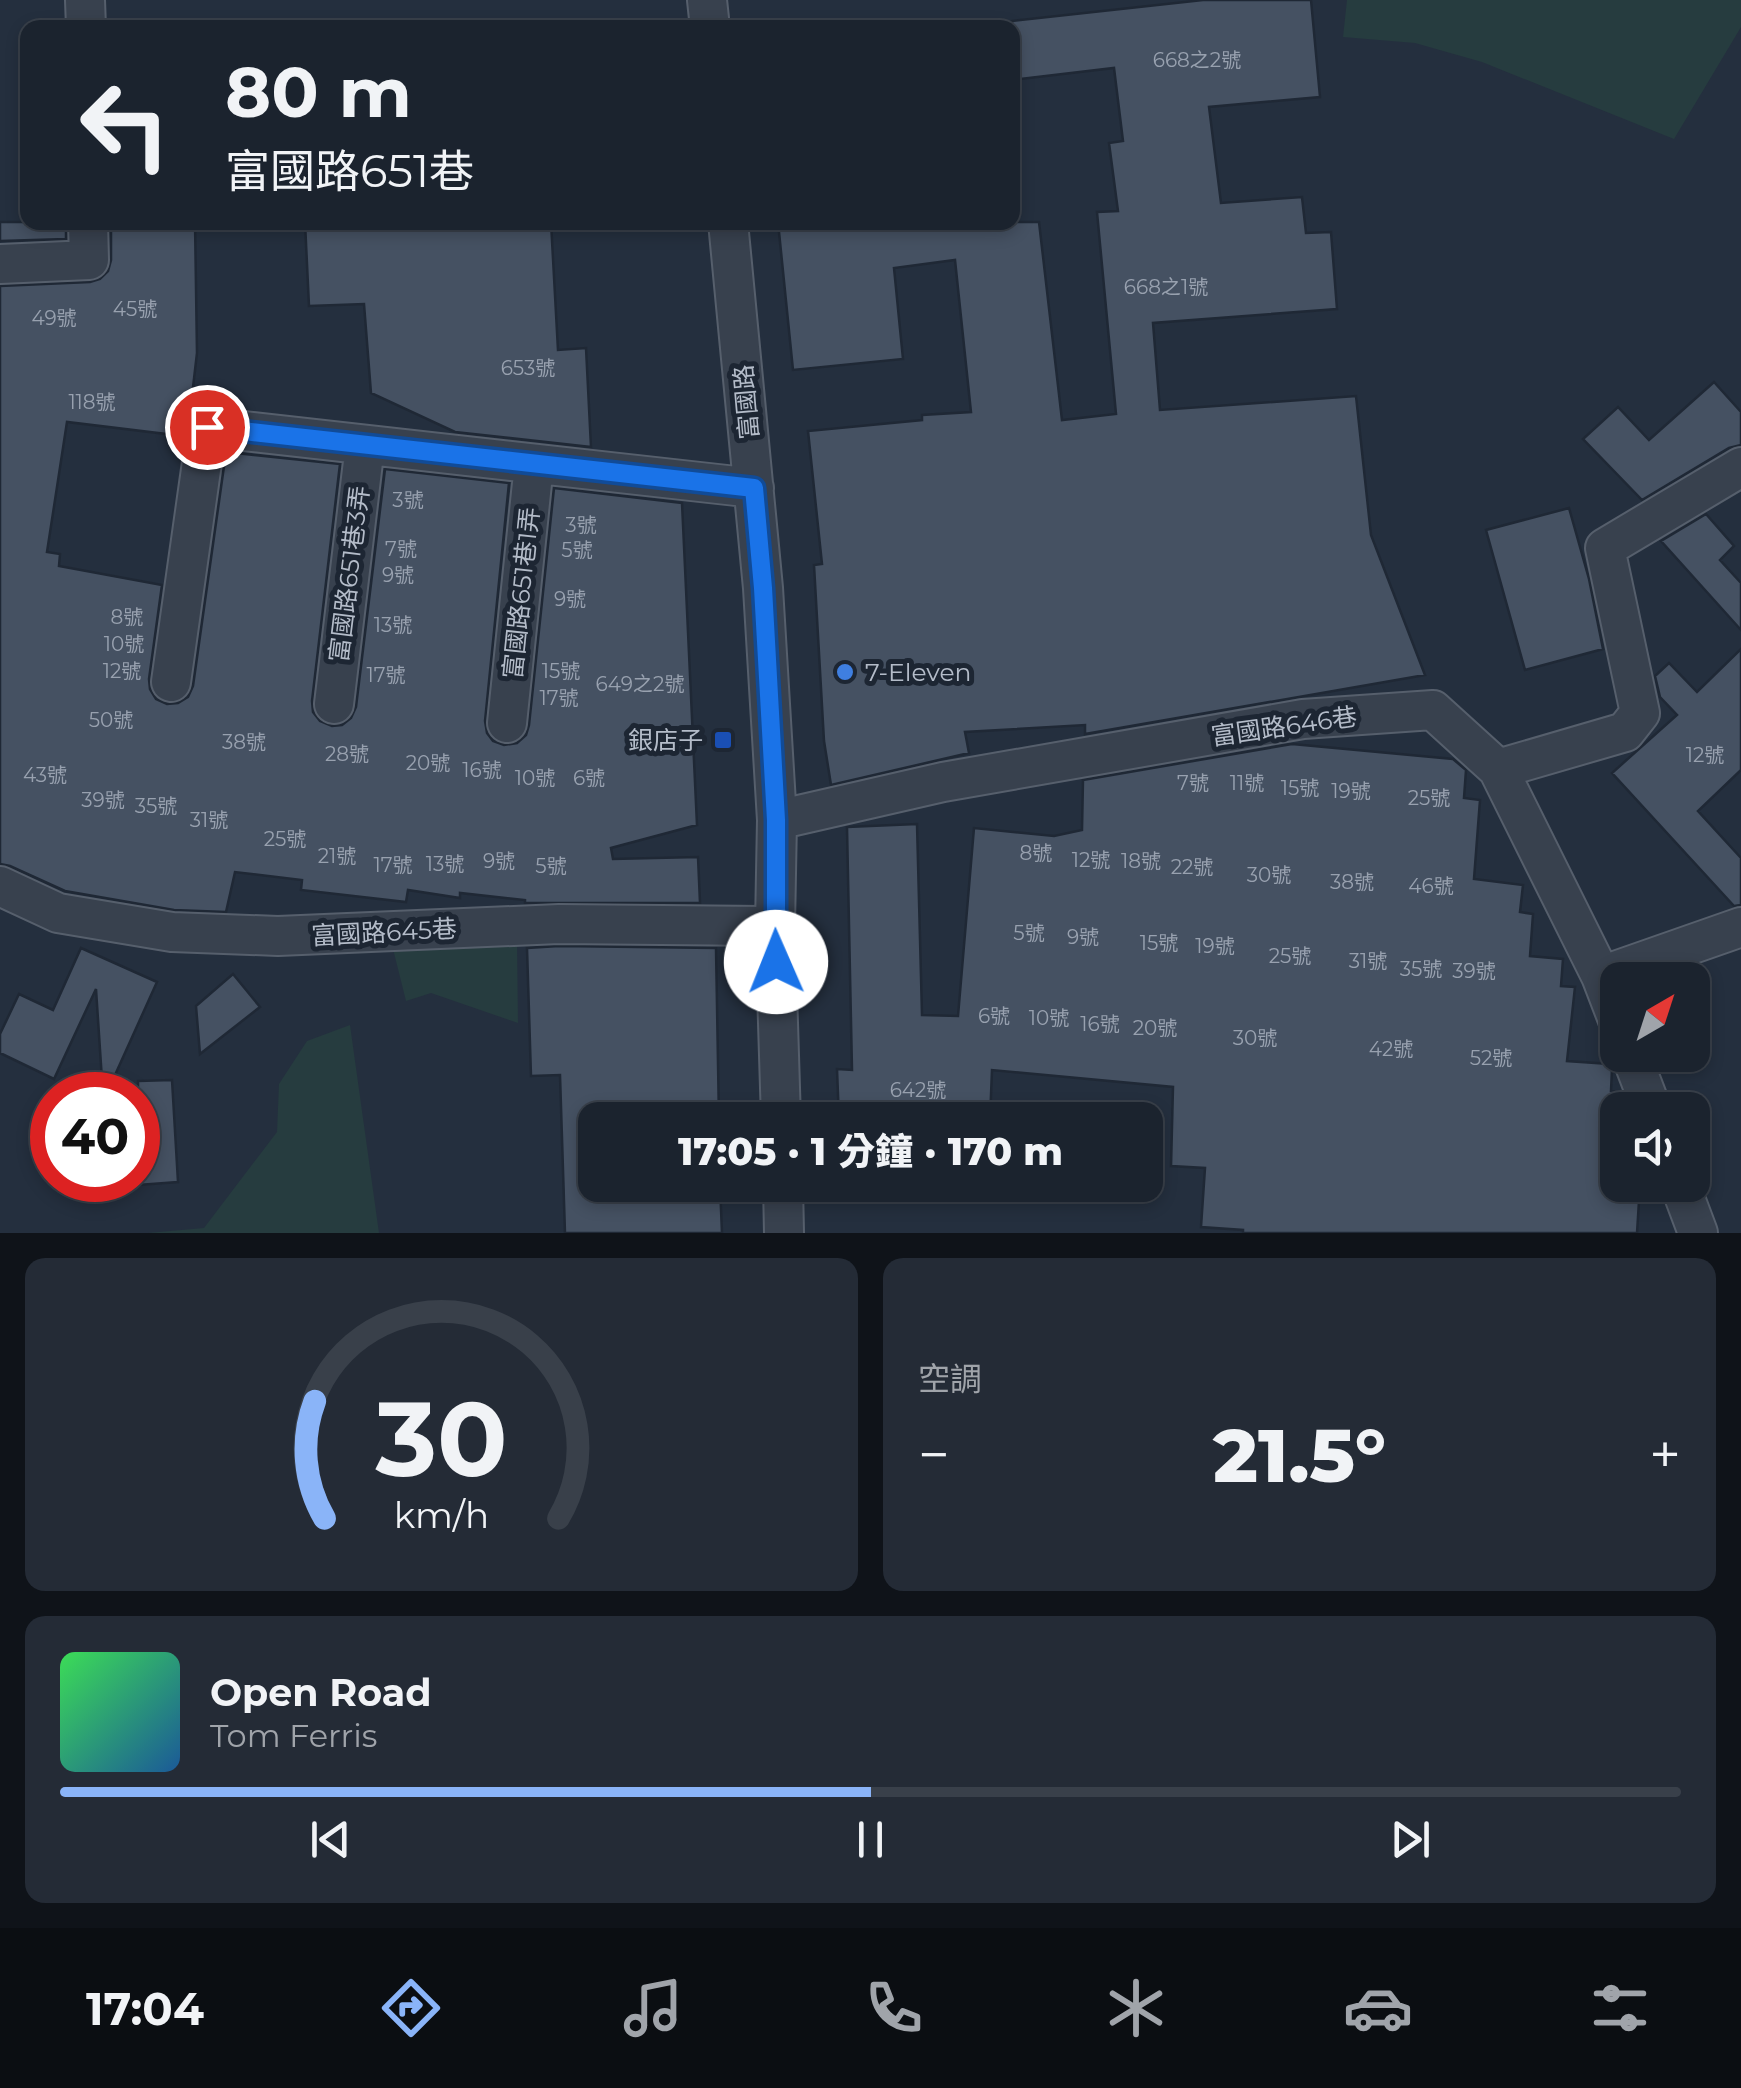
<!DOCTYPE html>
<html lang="zh-TW">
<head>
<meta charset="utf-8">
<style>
	body { margin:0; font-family:Montserrat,"Noto Sans TC",sans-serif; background:#242b36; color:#f1f3f6; height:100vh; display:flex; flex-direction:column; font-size:38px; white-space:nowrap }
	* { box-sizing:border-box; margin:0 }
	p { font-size:32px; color:#a0a4aa }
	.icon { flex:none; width:55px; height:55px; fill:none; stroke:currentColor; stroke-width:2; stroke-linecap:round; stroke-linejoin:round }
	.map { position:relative; height:1233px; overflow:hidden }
	.details { display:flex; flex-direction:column; gap:25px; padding:25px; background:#0f1319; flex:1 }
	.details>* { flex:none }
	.guide { position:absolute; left:20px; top:20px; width:1000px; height:210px; border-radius:20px; box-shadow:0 5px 15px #0003,0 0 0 2px #39404a; background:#1b232e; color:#f1f3f6; overflow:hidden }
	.needle { width:65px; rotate:39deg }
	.buttons { position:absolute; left:1600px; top:962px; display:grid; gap:20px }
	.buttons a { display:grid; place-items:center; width:110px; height:110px; border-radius:20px; background:#1b232e; box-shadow:0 5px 15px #0003,0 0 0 2px #39404a; font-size:50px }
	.speed { position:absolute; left:30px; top:1072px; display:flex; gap:20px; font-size:50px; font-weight:700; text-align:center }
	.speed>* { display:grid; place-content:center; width:130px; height:130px; border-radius:50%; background:#1b232e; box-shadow:0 5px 15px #0003,0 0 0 2px #39404a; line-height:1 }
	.speed .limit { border:15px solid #d22; background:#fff; color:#111 }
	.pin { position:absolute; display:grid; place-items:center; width:85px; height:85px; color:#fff; margin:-42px; border:5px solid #fff; border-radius:50%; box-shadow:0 2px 10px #0007 }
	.me { position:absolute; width:110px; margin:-55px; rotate:359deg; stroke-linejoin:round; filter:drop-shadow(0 0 8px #0008) }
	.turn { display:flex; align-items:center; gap:35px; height:210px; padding:0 40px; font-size:45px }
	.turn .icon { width:130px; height:130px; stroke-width:2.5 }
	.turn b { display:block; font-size:70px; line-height:85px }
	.big { font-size:75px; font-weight:800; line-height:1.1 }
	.details .widget { flex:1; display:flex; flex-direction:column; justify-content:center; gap:15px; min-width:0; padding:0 35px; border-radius:20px; background:#242b36 }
	.details .dial { align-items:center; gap:0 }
	.dial svg { height:260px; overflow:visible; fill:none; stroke:#39404a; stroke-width:7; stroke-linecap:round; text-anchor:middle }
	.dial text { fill:#f1f3f6; stroke:none }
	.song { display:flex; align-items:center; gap:30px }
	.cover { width:120px; height:120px; border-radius:15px; background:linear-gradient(135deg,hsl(130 70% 55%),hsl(210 70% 35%)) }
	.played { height:10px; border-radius:5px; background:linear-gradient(90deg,#8ab4f8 50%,#39404a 50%) }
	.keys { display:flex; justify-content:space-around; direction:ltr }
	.heat { display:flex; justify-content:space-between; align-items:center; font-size:55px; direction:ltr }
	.details .tiles { flex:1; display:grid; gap:25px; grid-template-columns:1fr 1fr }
	.widget:last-child { grid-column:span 2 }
	.trip { position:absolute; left:578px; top:1102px; width:585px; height:100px; border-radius:20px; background:#1b232e; box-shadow:0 5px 15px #0003,0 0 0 2px #39404a; font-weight:800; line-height:100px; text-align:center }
	.dock { display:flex; height:160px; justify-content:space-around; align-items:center; background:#0b0e12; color:#a0a4aa }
	.dock .icon { width:70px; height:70px }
	.dock .current { color:#8ab4f8 }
	.dock b { font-size:45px; color:#f1f3f6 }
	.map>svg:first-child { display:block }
</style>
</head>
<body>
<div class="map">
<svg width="1741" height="1233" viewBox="0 0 1741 1233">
	<rect width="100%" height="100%" fill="#242f3e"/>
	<path fill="#263c3f" d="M1347 0H1741V27L1674 139 1482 62 1415 43 1343 37Z
		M517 939 518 1023 431 993 406 1001 392 945Z
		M350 1025 379 1233H148L204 1228 277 1132 279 1084 307 1041Z"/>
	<path fill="#455162" stroke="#1f2835" stroke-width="2.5" d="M1203 0H1311L1320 97 1209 107 1221 203 1302 197 1306 233 1331 232 1337 309 1153 323 1160 410 1356 396 1371 535 1425 675 1085 734V725L965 732 969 753 831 785 824 741 814 565 822 564 808 431 922 420V415L971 412 955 260 894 268 903 359 793 370 778 222H1039L1062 420 1116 414 1097 212 1118 211 1109 143 1123 141 1114 68 1012 80V21Z
		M0 222H66V239L0 241Z
		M111 222H195L197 353 190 413 185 423 183 436 67 422 47 552 60 554 59 566 162 585 149 679 150 689 156 699 167 704 178 703 188 697 193 686 226 452 340 464 312 701 313 712 320 721 332 726 342 725 351 718 356 707 385 469 509 483 485 721 487 733 493 741 504 745 517 743 526 735 529 725 554 488 682 503 697 825 611 848 613 859 698 857 700 903H525V900L460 893V898L408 890 406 902 301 890 302 880 235 872 226 912 174 910 65 891 10 866 0 864V286L90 282 100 279 108 271 111 260Z
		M305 222H551L558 350 586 348 591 447 455 432 371 393 364 304 309 306Z
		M1714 382 1741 412V445L1729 448 1642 500 1583 439 1618 407 1649 440Z
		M1569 508 1589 579 1603 649 1525 670 1486 530Z
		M1706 514 1734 546 1720 560 1741 583V630L1661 541Z
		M1741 649V770L1698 811 1741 858V905L1734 906 1612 773 1677 715 1660 697 1655 676 1669 663 1697 692Z
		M1292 744 1453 759 1466 770 1464 798 1480 800 1474 879 1523 885 1520 912 1533 914 1530 956 1563 959 1561 986 1575 987 1567 1061 1610 1064 1612 1069 1611 1091 1618 1092V1185H1640L1637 1233H1243V1230L1201 1227 1205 1168 1171 1166 1173 1087 992 1070 990 1120H839L837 1069 852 1070 847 827 917 824 922 1015 958 1016 974 828 1054 836 1082 830 1083 780Z
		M559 946 716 948 719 1120H595V1185H720L722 1233H565L560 1075 531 1076 527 948Z
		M81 948 157 982 106 1095H103L96 989 54 1079 0 1053V1034L19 994 53 1010Z
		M233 974 260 1007 200 1054 196 1006Z
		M172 1080 178 1182 138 1185V1081Z"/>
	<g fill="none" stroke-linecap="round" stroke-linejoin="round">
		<defs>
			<path id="minor" d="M85 0 86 28
				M707 0 710 28
				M728 222 763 588 777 820 775 926 781 1120
				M0 264 89 260 88 222
				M171 682 207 427 754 488
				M334 704 365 445
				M507 723 534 464
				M1498 769 1625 732 1640 713 1605 548 1741 467
				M777 820 943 782 1303 719 1433 710 1498 769 1601 976 1618 1020
				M0 886 58 913 172 932 278 936 559 924 775 926
				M1601 976 1741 927
				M1631 1055 1652 1110
				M783 1185 784 1233
				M1680 1185 1698 1233"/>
		</defs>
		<use href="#minor" stroke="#565f6c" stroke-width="42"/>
		<use href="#minor" stroke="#38414e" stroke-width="38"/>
	</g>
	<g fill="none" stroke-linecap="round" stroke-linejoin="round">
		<defs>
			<path id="route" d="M207 427 754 488 763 588 776 820V962"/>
		</defs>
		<use href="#route" stroke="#114b97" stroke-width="25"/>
		<use href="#route" stroke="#1a73e8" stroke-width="18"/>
	</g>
	<circle fill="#3f7fe0" stroke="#1d2633" stroke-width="4" cx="845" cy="672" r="10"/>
	<rect fill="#1a4fb4" stroke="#1d2633" stroke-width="4" x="713" y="730" width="20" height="20" rx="5"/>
	<g text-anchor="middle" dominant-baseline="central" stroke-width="10" stroke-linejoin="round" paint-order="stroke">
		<g font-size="20" fill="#98a1af">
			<text x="1197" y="60">668之2號</text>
			<text x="1166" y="287">668之1號</text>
			<text x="135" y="309">45號</text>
			<text x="54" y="318">49號</text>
			<text x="528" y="368">653號</text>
			<text x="92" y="402">118號</text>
			<text x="408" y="500">3號</text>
			<text x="581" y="525">3號</text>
			<text x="401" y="549">7號</text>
			<text x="577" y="550">5號</text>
			<text x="398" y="575">9號</text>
			<text x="570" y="599">9號</text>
			<text x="127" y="617">8號</text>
			<text x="393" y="625">13號</text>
			<text x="124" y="644">10號</text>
			<text x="122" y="671">12號</text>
			<text x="561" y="671">15號</text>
			<text x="386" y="675">17號</text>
			<text x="640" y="684">649之2號</text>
			<text x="559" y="698">17號</text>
			<text x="111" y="720">50號</text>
			<text x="244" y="742">38號</text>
			<text x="347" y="754">28號</text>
			<text x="1705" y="755">12號</text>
			<text x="428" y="763">20號</text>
			<text x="482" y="770">16號</text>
			<text x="45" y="775">43號</text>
			<text x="535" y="778">10號</text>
			<text x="589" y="778">6號</text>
			<text x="1193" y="783">7號</text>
			<text x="1247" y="783">11號</text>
			<text x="1300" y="788">15號</text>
			<text x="1351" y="791">19號</text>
			<text x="1429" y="798">25號</text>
			<text x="103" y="800">39號</text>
			<text x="156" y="806">35號</text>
			<text x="209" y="820">31號</text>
			<text x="285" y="839">25號</text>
			<text x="1036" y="853">8號</text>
			<text x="337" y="856">21號</text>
			<text x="1091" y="860">12號</text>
			<text x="499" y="861">9號</text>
			<text x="1141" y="861">18號</text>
			<text x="445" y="864">13號</text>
			<text x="393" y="865">17號</text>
			<text x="551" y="866">5號</text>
			<text x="1192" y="867">22號</text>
			<text x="1269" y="875">30號</text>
			<text x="1352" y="882">38號</text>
			<text x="1431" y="886">46號</text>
			<text x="1029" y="933">5號</text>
			<text x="1083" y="937">9號</text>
			<text x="1159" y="943">15號</text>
			<text x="1215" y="946">19號</text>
			<text x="1290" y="956">25號</text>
			<text x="1368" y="961">31號</text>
			<text x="1421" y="969">35號</text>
			<text x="1474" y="971">39號</text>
			<text x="994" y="1016">6號</text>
			<text x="1049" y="1018">10號</text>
			<text x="1100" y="1024">16號</text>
			<text x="1155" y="1028">20號</text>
			<text x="1255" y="1038">30號</text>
			<text x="1391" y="1049">42號</text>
			<text x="1491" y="1058">52號</text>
			<text x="918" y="1090">642號</text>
		</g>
		<g font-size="25" fill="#b4bcc9" stroke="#1d2633">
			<text transform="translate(746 402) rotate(-95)">富國路</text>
			<text transform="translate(349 574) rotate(-83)">富國路651巷3弄</text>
			<text transform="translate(521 593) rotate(-84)">富國路651巷1弄</text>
			<text transform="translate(1284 726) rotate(-8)">富國路646巷</text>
			<text transform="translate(384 932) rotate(-3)">富國路645巷</text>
		</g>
		<g font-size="25" fill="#b4bcc9" stroke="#1d2633" text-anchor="start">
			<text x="865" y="672">7-Eleven</text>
			<text x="703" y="740" text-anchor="end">銀店子</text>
		</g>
	</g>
</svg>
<div class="buttons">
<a><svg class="needle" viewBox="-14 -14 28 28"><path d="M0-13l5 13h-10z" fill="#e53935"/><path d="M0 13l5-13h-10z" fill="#a0a4aa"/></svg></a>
<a><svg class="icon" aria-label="sound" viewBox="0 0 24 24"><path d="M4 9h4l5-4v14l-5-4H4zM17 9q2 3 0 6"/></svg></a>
</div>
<div class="speed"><div class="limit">40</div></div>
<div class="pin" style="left:207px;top:427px;background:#d93025"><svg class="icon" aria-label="arrive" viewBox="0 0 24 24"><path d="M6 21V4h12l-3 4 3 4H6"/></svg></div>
<svg class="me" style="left:776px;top:962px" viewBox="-20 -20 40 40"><circle r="19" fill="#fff"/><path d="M0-13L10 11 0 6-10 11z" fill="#1a73e8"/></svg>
<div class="trip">17:05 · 1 分鐘 · 170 m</div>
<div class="guide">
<div class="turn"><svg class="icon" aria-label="left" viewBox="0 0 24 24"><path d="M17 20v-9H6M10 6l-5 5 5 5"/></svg><div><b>80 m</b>富國路651巷</div></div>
</div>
</div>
<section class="details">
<div class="tiles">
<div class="widget dial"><svg viewBox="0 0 100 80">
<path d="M14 69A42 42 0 1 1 86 69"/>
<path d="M14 69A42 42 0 0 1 11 33" stroke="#8ab4f8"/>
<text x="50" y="56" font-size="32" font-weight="700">30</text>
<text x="50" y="72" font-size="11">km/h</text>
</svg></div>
<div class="widget"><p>空調</p>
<div class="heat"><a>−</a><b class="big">21.5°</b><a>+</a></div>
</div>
<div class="widget">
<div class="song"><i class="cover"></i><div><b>Open Road</b><p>Tom Ferris</p></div></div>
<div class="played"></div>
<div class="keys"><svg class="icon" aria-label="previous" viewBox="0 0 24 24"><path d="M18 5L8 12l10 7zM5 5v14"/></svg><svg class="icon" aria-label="pause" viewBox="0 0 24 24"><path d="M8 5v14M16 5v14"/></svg><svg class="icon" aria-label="next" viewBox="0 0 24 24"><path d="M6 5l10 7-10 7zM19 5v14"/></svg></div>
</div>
</div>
</section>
<nav class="dock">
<b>17:04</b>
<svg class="icon current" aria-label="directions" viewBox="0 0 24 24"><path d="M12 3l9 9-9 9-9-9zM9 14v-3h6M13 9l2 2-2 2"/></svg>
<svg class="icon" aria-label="music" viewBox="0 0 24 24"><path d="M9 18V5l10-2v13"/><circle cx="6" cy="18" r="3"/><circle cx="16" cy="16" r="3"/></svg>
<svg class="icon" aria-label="phone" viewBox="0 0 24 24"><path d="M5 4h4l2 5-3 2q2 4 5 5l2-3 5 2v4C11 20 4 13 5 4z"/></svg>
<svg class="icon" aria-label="climate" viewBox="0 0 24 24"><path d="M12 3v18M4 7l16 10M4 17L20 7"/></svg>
<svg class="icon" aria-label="car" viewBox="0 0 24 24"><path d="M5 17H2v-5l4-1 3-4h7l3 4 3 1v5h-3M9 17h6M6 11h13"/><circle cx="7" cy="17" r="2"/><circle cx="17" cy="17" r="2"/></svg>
<svg class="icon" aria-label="filters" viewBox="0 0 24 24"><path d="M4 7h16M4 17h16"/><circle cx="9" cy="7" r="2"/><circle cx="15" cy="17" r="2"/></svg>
</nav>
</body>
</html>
